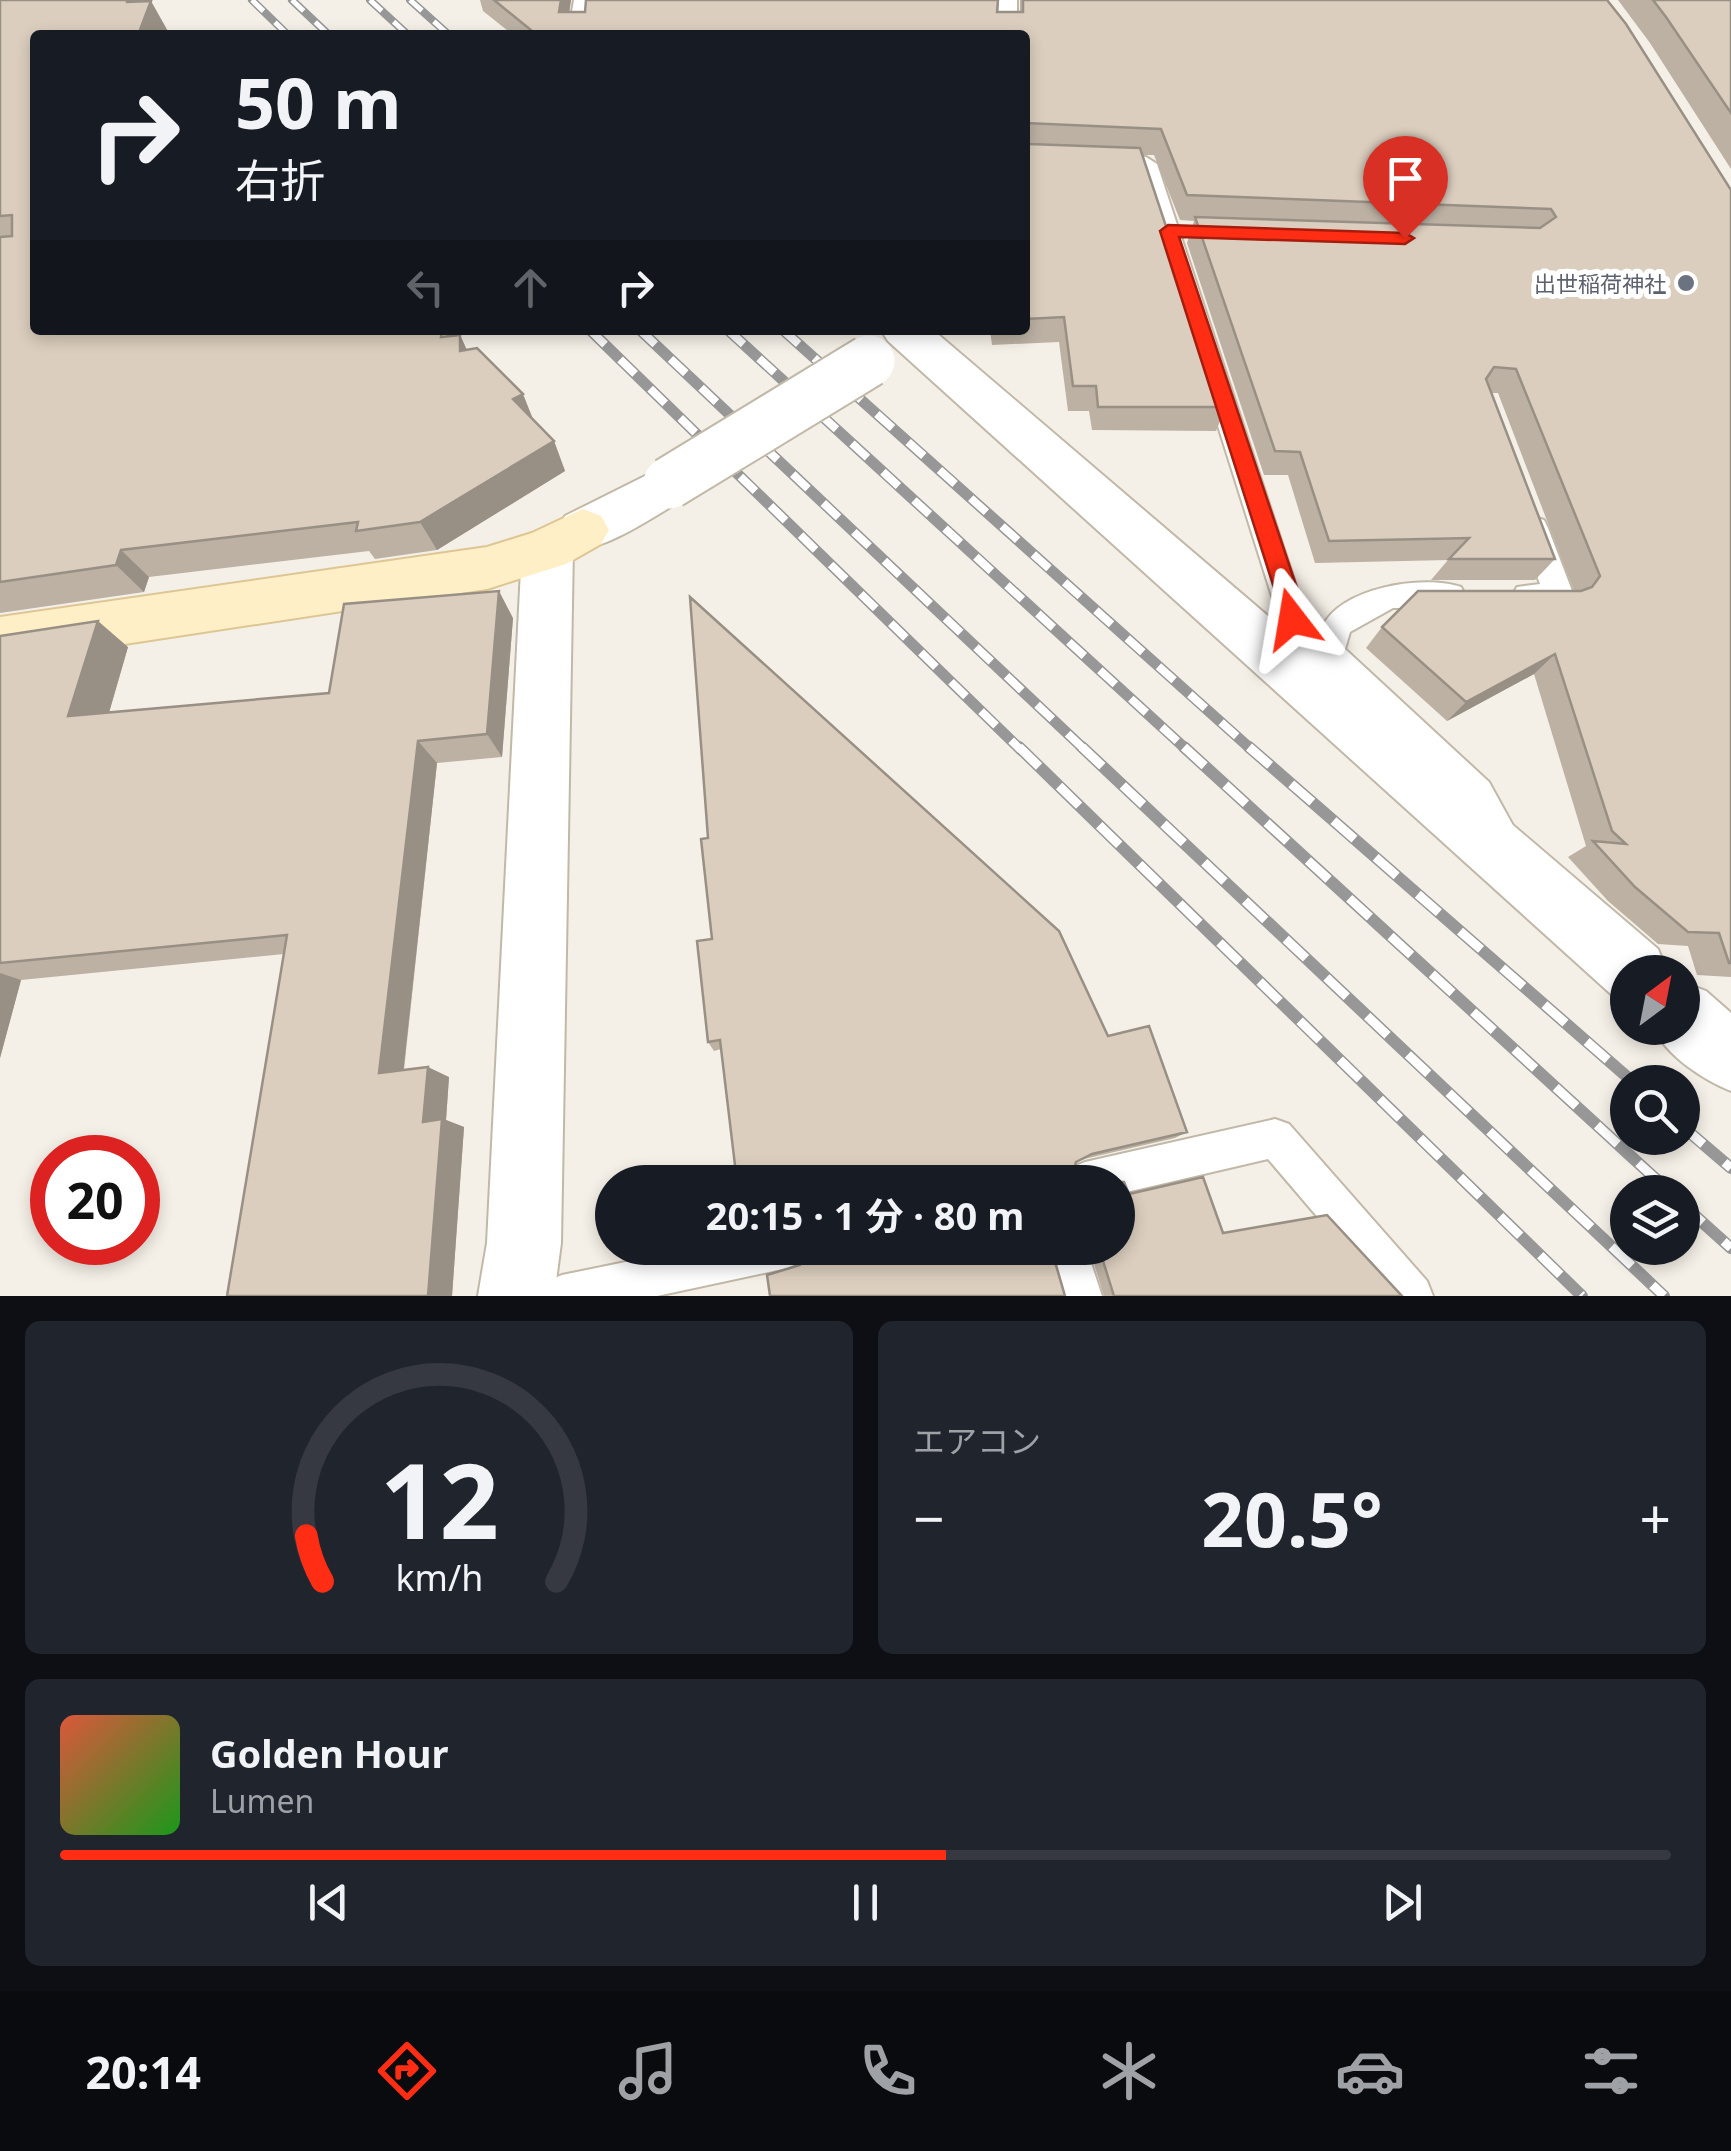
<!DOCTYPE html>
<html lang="ja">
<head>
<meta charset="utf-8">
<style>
	body { margin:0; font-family:"Noto Sans","Noto Sans JP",sans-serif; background:#20242c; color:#f1f3f6; height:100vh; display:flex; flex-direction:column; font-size:38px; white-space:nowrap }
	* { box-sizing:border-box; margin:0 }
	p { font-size:32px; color:#9ea1a6 }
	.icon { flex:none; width:55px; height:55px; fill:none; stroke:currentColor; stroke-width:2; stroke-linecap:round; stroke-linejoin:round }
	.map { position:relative; height:1296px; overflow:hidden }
	.sheet { display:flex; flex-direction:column; gap:25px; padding:25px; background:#0d0f14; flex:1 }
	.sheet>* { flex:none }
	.guide { position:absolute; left:30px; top:30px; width:1000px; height:305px; border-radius:10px; box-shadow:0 5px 15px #0003; background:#171b24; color:#f1f3f6; overflow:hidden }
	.needle { width:65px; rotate:32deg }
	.controls { position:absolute; left:1610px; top:955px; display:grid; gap:20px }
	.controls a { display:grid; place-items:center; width:90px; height:90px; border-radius:50%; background:#171b24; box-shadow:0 5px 15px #0003; font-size:50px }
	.speed { position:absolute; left:30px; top:1135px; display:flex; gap:20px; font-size:50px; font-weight:700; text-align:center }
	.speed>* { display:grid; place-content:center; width:130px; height:130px; border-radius:50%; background:#171b24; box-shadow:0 5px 15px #0003; line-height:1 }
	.speed .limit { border:15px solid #d22; background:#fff; color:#111 }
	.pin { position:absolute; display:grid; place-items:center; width:85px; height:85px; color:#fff; margin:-102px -42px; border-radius:50% 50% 50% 0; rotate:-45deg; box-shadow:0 0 10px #0007 }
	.pin .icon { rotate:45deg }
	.me { position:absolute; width:110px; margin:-55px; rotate:346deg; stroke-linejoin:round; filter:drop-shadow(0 0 8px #0008) }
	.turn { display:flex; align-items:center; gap:35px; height:210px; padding:0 40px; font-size:45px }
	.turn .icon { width:130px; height:130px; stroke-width:2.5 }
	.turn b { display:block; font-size:70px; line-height:85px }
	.lanes { display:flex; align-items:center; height:95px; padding:0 40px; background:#0003; justify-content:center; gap:50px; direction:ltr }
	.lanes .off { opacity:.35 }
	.big { font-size:75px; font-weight:700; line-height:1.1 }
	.sheet .card { flex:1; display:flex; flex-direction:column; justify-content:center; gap:15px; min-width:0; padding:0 35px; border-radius:15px; background:#20242c }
	.sheet .dial { align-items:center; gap:0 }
	.dial svg { height:260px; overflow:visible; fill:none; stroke:#363941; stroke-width:7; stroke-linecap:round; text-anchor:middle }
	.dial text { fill:#f1f3f6; stroke:none }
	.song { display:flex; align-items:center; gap:30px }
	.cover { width:120px; height:120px; border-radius:15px; background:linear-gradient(135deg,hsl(10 70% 55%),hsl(120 70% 35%)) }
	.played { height:10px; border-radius:5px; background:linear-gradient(90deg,#ff2d14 55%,#363941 55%) }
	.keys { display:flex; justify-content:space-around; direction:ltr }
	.heat { display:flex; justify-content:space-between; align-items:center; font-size:55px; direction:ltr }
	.sheet .tiles { flex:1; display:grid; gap:25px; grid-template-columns:1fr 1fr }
	.card:last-child { grid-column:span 2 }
	.trip { position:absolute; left:595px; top:1165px; width:540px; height:100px; border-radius:50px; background:#171b24; box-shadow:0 5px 15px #0003; font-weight:700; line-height:100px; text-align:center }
	.dock { display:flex; height:160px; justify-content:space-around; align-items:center; background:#090b0e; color:#9ea1a6 }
	.dock .icon { width:70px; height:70px }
	.dock .current { color:#ff2d14 }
	.dock b { font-size:45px; color:#f1f3f6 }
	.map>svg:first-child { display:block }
</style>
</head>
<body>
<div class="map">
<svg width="1731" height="1296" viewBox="0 0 1731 1296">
	<rect width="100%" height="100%" fill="#f5f0e7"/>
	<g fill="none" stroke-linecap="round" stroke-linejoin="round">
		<defs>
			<path id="lane" d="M574 0H592L588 35H568Z
				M999 0H1017V35H997Z
				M1025 152 1146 157 1157 164 1305 613 1322 628C1338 588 1423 574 1461 587L1466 596 1461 605 1451 608H1393L1350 632 1345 649 1489 782 1516 831 1511 842 1499 847 1487 842 1467 804 1282 628 1137 170 1025 166Z
				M1534 517 1544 520 1548 528 1574 596 1569 605C1553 610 1533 610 1517 605L1512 596 1517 587 1540 584 1520 528 1524 520Z
				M1275 1119 1289 1124 1427 1281 1433 1296H1385L1268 1159 1118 1194V1182H1065L1071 1168 1085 1162Z
				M694 1248H807L801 1262 787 1268 657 1296H541L547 1281 562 1275Z
				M1046 1248H1086L1102 1296H1060Z"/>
			<path id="street" d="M881 330H933L1658 949 1667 972H1628V1001L1612 995 888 341Z
				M669 464 687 469 694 483 687 497C662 511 599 556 573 547L561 1243 554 1296H478L487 1243 522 549 530 534 548 528 558 531 565 516Z
				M1682 982 1706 991 1731 1013V1091C1704 1080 1666 1056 1654 1028H1682Z"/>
			<path id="secondary" d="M583 509 601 516 609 530 601 544 566 564 487 589 0 663V617L487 547 532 533Z"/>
		</defs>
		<use href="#lane" stroke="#c1b8a8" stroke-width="4"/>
		<use href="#street" stroke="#c1b8a8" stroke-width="4"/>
		<use href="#secondary" stroke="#ddc694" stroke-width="4"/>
		<use href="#lane" fill="#fff" fill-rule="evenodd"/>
		<use href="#street" fill="#fff" fill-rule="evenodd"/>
		<use href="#secondary" fill="#ffefc7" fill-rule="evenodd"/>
		<defs>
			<path id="rail-far2" d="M252 0 288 35
				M292 0 329 35
				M370 0 408 35
				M410 0 449 35"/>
			<path id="rail-far1" d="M590 330 1021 750
				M640 330 1085 750
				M728 330 1187 750
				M783 330 1252 750"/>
			<path id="rail" d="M1019 747 1582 1296
				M1082 747 1664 1296
				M1184 747 1670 1192
				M1249 747 1633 1082
				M1682 1126 1731 1168
				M1682 1204 1731 1248"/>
		</defs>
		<use href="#rail-far2" stroke="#979797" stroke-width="8"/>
		<use href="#rail-far1" stroke="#979797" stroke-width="11"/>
		<use href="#rail" stroke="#979797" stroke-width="12"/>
		<use href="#rail-far2" stroke="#fff" stroke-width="5" stroke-dasharray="16" stroke-linecap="butt"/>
		<use href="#rail-far1" stroke="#fff" stroke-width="8" stroke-dasharray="21" stroke-linecap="butt"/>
		<use href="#rail" stroke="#fff" stroke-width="9" stroke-dasharray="28" stroke-linecap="butt"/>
		<defs>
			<path id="street-bridge" d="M669 483 869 361"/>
		</defs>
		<use href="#street-bridge" stroke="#c1b8a8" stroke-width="55" stroke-linecap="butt"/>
		<use href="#street-bridge" stroke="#fff" stroke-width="51"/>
	</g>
	<path fill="#bcb1a3" d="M0 0 169 33 168 35H35V330L447 336 460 335 467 350 554 441 565 471 437 550 375 559 369 551 149 577 144 592 0 613Z
		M480 0H571L569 12H1020V0H1607L1731 190V977L1697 975 1688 946 1658 944 1608 901 1568 857 1586 846 1534 674 1447 721 1366 648 1382 627 1574 591 1498 393H1491L1555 559 1535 580H1431L1448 560 1315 563 1288 475H1264L1187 243 1194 221 1180 220 1154 155H1143L1226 407 1216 431 1092 430 1089 411H1068L1059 342 992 345 990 330H1025V35H513L483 11Z
		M1618 0H1731V169L1650 43Z
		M513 618 502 757 437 763 404 1070 449 1077 446 1120 464 1127 452 1296H227L284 954 21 980 0 1058V636L128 647 109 713 329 693Z
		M697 941 1108 1036 1187 1132 1175 1138 1084 1159 1076 1162 1071 1181 1129 1194 1222 1232 1402 1296H1104L1089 1248H1118L737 1182 721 1049 714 1051 708 1042Z"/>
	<path fill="#999085" d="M127 0H143L144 17 151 1 169 33 168 35H138Z
		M561 0H571L566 35 559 12Z
		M460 335 474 366 460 351Z
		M523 394 535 424 513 399Z
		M554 441 565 471 437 550 420 522Z
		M121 550 149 577 144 592 116 565Z
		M499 591 513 618 502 757 487 734Z
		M98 621 128 647 101 740 68 716Z
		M1555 654 1534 674 1447 721 1466 702Z
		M418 741 437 763 402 1083 379 1073Z
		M0 973 21 980 0 1058Z
		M428 1067 449 1077 446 1120 464 1127 452 1296H428L423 1122Z"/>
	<path fill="#dbcebe" stroke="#999085" stroke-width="2.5" d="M0 0H127V2L151 1 138 35H35V330H442L441 337 460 335V351L477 348 523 394 513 399 554 441 420 522 356 531 358 522 121 550 116 565 0 582V237L12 236V215L0 216Z
		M494 0H561L559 12H585L586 0H998L997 12H1023V0H1607L1626 24 1731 190V963H1729L1719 933 1688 932 1635 887 1593 841 1626 844 1612 831 1555 654 1466 702 1382 627 1418 591H1581L1592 587 1600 576 1516 369 1494 367 1486 379 1555 559H1449L1469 538 1329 541 1300 452 1275 451 1195 217 1540 228 1556 217 1551 209 1187 195 1161 129 1026 123 1025 138V35H537Z
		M1653 0H1731V113L1666 17Z
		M1025 140 1029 144 1140 148 1226 407H1098L1096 386H1073L1064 317 1025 319Z
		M499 591 487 734 418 741 379 1073 428 1067 423 1122 442 1119 428 1296H227L287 935 0 963V636L98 621 68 716 329 693 344 604Z
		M690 597 1059 931 1108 1036 1149 1026 1187 1132 1092 1154 1076 1162 1071 1181 1124 1182 1129 1194 1203 1177 1223 1233 1327 1215 1402 1296H1114L1099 1248H1118V1182H737L720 1040 708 1042 697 941 712 939 701 839 708 838Z
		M807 1248H1051L1065 1296H770L767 1275 800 1265Z"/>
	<path fill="#ff2d14" stroke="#a61d0d" stroke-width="2.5" d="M1168 225 1405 233 1414 238 1405 244 1179 237 1298 591 1303 619 1292 629 1281 619 1275 591 1160 231Z"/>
	<circle fill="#6b7280" stroke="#fff" stroke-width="4" cx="1686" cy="283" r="10"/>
	<g text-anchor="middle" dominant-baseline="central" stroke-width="10" stroke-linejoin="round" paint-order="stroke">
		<g font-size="22" fill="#5b616d" stroke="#fff" text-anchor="end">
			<text x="1666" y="283">出世稲荷神社</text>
		</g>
	</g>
</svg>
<div class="controls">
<a><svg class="needle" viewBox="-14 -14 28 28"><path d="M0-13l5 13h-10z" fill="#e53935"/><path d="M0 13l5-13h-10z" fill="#9ea1a6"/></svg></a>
<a><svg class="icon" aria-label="search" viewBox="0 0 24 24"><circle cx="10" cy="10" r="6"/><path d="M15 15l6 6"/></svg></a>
<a><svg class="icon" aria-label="layers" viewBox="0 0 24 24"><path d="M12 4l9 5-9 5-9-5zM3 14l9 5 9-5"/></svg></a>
</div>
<div class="speed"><div class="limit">20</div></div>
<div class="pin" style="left:1405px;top:238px;background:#d93025"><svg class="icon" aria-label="arrive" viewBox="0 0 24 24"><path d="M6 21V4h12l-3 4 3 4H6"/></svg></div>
<svg class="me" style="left:1292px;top:619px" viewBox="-20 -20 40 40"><path d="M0-17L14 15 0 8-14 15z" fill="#ff2d14" stroke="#fff" stroke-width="4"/></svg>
<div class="trip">20:15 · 1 分 · 80 m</div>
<div class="guide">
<div class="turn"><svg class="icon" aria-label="right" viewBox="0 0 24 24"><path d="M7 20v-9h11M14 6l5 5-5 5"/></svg><div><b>50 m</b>右折</div></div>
<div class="lanes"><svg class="icon off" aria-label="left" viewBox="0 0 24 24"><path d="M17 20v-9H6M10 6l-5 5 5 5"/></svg><svg class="icon off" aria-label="ahead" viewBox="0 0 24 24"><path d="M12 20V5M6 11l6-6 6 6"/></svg><svg class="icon" aria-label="right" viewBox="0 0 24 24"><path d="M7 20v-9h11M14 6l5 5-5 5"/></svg></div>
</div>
</div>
<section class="sheet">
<div class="tiles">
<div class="card dial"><svg viewBox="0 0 100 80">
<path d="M14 69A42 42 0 1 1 86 69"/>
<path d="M14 69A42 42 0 0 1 9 55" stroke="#ff2d14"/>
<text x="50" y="56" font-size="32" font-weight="700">12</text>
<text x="50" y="72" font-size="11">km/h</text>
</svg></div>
<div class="card"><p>エアコン</p>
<div class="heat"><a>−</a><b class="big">20.5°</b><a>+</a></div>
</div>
<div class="card">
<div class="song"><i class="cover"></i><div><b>Golden Hour</b><p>Lumen</p></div></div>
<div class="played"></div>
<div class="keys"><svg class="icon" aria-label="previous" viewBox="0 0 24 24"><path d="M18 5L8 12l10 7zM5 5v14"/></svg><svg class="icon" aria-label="pause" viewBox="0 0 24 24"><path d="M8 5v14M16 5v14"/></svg><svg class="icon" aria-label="next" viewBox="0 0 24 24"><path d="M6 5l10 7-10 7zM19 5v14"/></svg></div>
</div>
</div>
</section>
<nav class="dock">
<b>20:14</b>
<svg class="icon current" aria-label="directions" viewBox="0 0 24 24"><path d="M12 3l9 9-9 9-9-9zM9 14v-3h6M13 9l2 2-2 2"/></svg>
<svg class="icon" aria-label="music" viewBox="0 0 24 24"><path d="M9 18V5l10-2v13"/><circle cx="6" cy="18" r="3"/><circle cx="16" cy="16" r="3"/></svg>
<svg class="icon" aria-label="phone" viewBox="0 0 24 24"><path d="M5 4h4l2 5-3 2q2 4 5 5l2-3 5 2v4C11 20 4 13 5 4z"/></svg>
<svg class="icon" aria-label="climate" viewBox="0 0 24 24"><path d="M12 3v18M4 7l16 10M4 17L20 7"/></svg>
<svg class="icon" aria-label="car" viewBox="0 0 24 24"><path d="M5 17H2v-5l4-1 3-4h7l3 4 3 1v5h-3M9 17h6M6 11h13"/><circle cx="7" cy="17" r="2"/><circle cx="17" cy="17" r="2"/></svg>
<svg class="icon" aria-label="filters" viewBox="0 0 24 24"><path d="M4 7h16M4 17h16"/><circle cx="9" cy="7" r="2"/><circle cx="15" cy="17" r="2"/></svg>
</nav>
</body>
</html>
